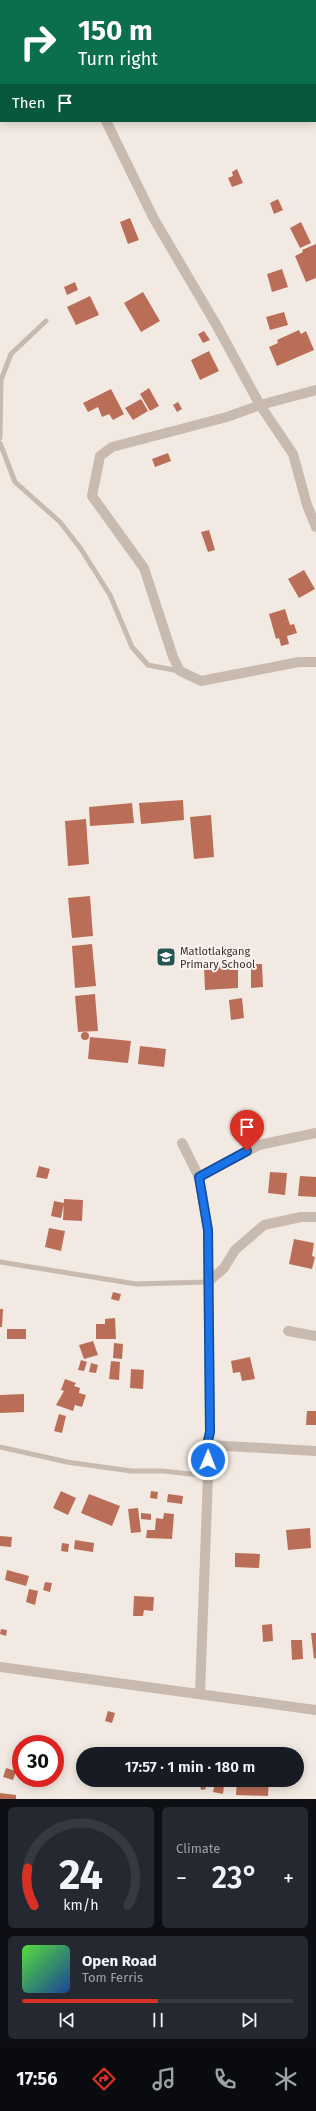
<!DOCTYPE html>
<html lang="en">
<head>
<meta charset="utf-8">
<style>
	body { margin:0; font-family:"Fira Sans",sans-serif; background:#242831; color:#f1f3f6; height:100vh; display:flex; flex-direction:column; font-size:15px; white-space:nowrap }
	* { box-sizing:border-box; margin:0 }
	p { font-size:13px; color:#9ea1a6 }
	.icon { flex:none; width:22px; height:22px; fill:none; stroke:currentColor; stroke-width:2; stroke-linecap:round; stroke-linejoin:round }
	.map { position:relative; height:1799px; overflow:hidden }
	.side { display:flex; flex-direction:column; gap:8px; padding:8px; background:#0d0f14; flex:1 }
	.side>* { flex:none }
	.banner { position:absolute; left:0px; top:0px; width:316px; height:122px; box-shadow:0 2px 10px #0003; background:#0b6e4f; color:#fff; overflow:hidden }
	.speed { position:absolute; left:12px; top:1735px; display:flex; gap:8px; font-size:20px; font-weight:700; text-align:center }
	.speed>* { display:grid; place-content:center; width:52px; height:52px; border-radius:50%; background:#171b24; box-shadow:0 2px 10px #0003; line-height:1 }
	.speed .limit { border:6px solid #d22; background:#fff; color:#111 }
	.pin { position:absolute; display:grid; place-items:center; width:34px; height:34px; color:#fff; margin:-41px -17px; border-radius:50% 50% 50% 0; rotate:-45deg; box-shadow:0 0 4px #0007 }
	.pin .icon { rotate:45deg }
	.me { position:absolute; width:44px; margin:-22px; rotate:1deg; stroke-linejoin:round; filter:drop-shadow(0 0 3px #0008) }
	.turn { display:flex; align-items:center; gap:14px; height:84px; padding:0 12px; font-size:18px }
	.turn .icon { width:52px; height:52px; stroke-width:2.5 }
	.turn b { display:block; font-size:28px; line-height:34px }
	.then { display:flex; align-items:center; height:38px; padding:0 12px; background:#0003; gap:8px; font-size:15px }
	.big { font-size:30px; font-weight:600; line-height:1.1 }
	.side .tile { flex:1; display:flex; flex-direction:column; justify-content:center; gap:6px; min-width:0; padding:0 14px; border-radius:6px; background:#242831 }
	.side .dial { align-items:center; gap:0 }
	.dial svg { height:104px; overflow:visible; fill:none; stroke:#363941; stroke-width:7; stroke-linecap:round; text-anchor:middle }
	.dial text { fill:#f1f3f6; stroke:none }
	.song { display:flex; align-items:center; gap:12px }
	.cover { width:48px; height:48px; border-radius:6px; background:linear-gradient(135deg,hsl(110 70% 55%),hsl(220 70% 35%)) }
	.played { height:4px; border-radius:2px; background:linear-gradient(90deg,#d93025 50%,#363941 50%) }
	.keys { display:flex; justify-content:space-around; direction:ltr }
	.heat { display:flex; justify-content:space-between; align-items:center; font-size:22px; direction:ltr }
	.side .tiles { flex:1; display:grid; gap:8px; grid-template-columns:1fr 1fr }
	.tile:last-child { grid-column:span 2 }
	.trip { position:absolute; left:76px; top:1747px; width:228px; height:40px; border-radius:20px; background:#171b24; box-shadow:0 2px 10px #0003; font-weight:600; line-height:40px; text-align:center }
	.dock { display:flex; height:64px; justify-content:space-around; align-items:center; background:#090b0e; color:#9ea1a6 }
	.dock .icon { width:28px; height:28px }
	.dock .active { color:#d93025 }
	.dock b { font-size:18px; color:#f1f3f6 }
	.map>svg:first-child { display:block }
</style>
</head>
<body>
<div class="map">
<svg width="316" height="1799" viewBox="0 0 316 1799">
	<rect width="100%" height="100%" fill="#f2eae2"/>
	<path fill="#ba6e58" d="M237 169 243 183 232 187 228 178 233 176 232 172Z
		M278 199 283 210 274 214 270 203Z
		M130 218 139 240 128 244 120 222Z
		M301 222 311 243 300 248 290 228Z
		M316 244V278L306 282 295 256 303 252 302 250Z
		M282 269 288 287 272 292 267 274Z
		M75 282 78 290 67 295 64 287Z
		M143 292 160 321 141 332 124 303Z
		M90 296 99 315 76 325 67 307Z
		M284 312 288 325 270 330 266 317Z
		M299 330 301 334 306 331 314 350 277 366 269 347 278 343 277 340Z
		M204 331 210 340 203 343 198 334Z
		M209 351 219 371 200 380 191 360Z
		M149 388 159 406 150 411 140 394Z
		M111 389 124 414 113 420 109 414 102 417 98 407 88 412 83 403Z
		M141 399 148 411 133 420 125 408Z
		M178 402 182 409 177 412 173 405Z
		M168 453 171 461 155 467 152 459Z
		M209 530 215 550 208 552 201 532Z
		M304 570 315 589 299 598 288 579Z
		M285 609 290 625 294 624 297 633 287 636 289 644 281 646 279 638 276 639 269 614Z
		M183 800 184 820 141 824 139 803Z
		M132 803 134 823 90 826 89 807Z
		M211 815 214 857 194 859 190 817Z
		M86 819 89 864 68 866 65 821Z
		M90 896 93 936 72 938 68 898Z
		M92 944 96 986 75 988 72 946Z
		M251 964H262L263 987 251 988Z
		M238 966V988L205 990 204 967Z
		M95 994 98 1031 78 1032 75 996Z
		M242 998 244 1018 231 1020 229 1000Z
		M81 1036a4 4 0 1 1 8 0a4 4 0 1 1-8 0Z
		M90 1037 131 1041 128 1063 88 1059Z
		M140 1046 166 1049 164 1067 138 1064Z
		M39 1166 50 1169 47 1179 36 1177Z
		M270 1172 287 1173 285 1195 268 1193Z
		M300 1176 316 1177V1197L298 1196Z
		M64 1199 83 1200 82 1221 63 1220Z
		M54 1201 64 1203 61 1218 51 1216Z
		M49 1228 65 1231 61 1251 45 1247Z
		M294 1239 314 1243 312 1256 315 1257 312 1269 289 1264Z
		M113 1292 121 1294 119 1301 111 1299Z
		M0 1309H3L2 1327H0Z
		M115 1318 116 1339H96V1324H105V1319Z
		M7 1329H26V1339H7Z
		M93 1341 98 1355 84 1359 79 1345Z
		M114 1343 123 1344 122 1359 113 1358Z
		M250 1357 255 1379 242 1381 240 1372 233 1373 231 1361Z
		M81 1360 87 1362 84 1371 78 1370Z
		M111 1361 120 1362 119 1380 109 1379Z
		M91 1363 98 1365 96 1373 89 1372Z
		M131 1369 144 1370 143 1389 130 1388Z
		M65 1379 76 1383 74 1386 80 1388 79 1393 86 1395 82 1407 75 1405 73 1411 56 1405 64 1391 61 1390Z
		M24 1394V1412L0 1413V1395Z
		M307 1411H316V1425H306Z
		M59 1414 66 1416 62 1433 54 1431Z
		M61 1491 76 1498 68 1515 53 1508Z
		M151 1491 158 1492 157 1499 150 1498Z
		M89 1494 120 1506 112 1526 81 1513Z
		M168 1494 183 1496 182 1504 167 1502Z
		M138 1508 141 1532 131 1533 128 1509Z
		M141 1513 151 1514V1520L141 1519Z
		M164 1513 174 1514 172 1539 146 1538 147 1530H155L156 1518 163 1519Z
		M310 1528 311 1548 288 1550 286 1530Z
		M0 1536 12 1537 11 1547 0 1546Z
		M75 1540 94 1543 93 1552 74 1549Z
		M62 1543 69 1544 68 1552 61 1551Z
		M235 1553 260 1554 259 1568 235 1567Z
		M7 1570 29 1576 26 1586 5 1580Z
		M45 1582 52 1583 50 1592 43 1590Z
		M29 1589 38 1591 35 1605 26 1602Z
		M134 1596 154 1597 153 1611 144 1610 143 1616H133Z
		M272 1624 273 1641 263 1642 262 1625Z
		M1 1629 7 1630 6 1636 0 1634Z
		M311 1633H316V1658L314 1659Z
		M291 1640H302L303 1659 292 1660Z
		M108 1711 115 1713 112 1723 105 1721Z
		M100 1752H108V1754H100Z
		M6 1768 16 1771 13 1780 3 1777Z
		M41 1778H49L47 1786 40 1784Z
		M237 1780H269L268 1796 236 1795Z
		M204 1784 206 1789 201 1790 200 1785Z
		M215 1784 224 1786 223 1794 213 1792Z
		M0 1793 16 1795V1799H0Z"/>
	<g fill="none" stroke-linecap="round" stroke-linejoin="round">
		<path stroke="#c9baaf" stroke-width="5" d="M0 438 1 380 11 354 46 321
			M0 443 15 482 60 522 81 549 110 595 132 647 148 665 179 671
			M0 1262 136 1284 208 1282
			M0 1447 67 1462 131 1471H163L208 1476"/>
		<path stroke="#c9baaf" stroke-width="10" d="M253 0 254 1
			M0 88H1
			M315 114 316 115
			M106 121 154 219 217 326 260 405 293 454 307 505 316 527
			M316 390 260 405 227 417 112 447 100 456 92 496 144 568 173 657 180 671 201 681 299 662H316
			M182 1143 199 1177 208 1230 210 1432 207 1445 208 1476 200 1693
			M199 1177 259 1145 316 1133
			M208 1282 224 1268 235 1250 264 1225 301 1217H316
			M288 1331 316 1336
			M207 1445 316 1451
			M0 1667 316 1710"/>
	</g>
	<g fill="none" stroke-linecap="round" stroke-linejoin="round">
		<defs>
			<path id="route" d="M208 1460 207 1445 210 1432 208 1230 199 1177 247 1151"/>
		</defs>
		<use href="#route" stroke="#114b97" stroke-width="10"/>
		<use href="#route" stroke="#1a73e8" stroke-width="7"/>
	</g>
	<defs>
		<symbol id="school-square" viewBox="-11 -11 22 22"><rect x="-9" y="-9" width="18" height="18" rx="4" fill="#255457" stroke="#f9f4ef"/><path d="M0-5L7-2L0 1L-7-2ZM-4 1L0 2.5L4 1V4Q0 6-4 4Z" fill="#fff"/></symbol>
	</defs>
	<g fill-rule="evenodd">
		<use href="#school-square" x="155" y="946" width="22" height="22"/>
	</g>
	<g text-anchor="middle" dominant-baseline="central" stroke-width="4" stroke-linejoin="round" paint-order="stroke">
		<g font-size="11" fill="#39302c" stroke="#f9f4ef" text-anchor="start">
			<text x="180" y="951">Matlotlakgang<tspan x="180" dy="13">Primary School</tspan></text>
		</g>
	</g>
</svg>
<div class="speed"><div class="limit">30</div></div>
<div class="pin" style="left:247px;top:1151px;background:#d93025"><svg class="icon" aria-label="arrive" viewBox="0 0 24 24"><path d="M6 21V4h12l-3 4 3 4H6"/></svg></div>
<svg class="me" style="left:208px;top:1460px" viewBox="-20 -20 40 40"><circle r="17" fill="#1a73e8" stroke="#fff" stroke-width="3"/><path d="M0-11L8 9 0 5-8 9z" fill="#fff"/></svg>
<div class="trip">17:57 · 1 min · 180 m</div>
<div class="banner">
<div class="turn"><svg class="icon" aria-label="right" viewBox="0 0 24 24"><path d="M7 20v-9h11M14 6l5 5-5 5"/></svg><div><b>150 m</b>Turn right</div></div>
<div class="then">Then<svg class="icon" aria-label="arrive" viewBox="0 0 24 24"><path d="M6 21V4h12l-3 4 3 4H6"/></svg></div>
</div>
</div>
<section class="side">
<div class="tiles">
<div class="tile dial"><svg viewBox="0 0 100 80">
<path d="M14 69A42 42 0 1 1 86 69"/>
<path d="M14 69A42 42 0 0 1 9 40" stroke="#d93025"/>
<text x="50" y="56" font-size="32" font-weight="700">24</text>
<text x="50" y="72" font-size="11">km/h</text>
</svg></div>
<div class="tile"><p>Climate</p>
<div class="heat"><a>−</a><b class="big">23°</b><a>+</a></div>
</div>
<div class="tile">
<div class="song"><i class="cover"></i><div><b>Open Road</b><p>Tom Ferris</p></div></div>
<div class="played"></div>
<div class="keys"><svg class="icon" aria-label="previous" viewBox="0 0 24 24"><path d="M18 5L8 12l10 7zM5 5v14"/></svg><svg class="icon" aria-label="pause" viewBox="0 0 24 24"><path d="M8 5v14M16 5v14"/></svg><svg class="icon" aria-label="next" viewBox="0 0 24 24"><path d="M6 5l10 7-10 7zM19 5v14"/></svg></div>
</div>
</div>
</section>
<nav class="dock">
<b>17:56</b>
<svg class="icon active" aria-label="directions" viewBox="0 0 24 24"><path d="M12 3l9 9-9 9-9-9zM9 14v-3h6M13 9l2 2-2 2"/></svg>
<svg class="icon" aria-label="music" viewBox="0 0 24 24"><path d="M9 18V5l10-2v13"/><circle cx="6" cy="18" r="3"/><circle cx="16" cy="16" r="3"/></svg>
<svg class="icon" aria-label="phone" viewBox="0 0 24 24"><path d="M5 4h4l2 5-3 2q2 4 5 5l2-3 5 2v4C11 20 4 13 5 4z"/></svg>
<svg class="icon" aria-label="climate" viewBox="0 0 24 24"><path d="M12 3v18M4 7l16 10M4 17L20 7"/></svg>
</nav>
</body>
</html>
